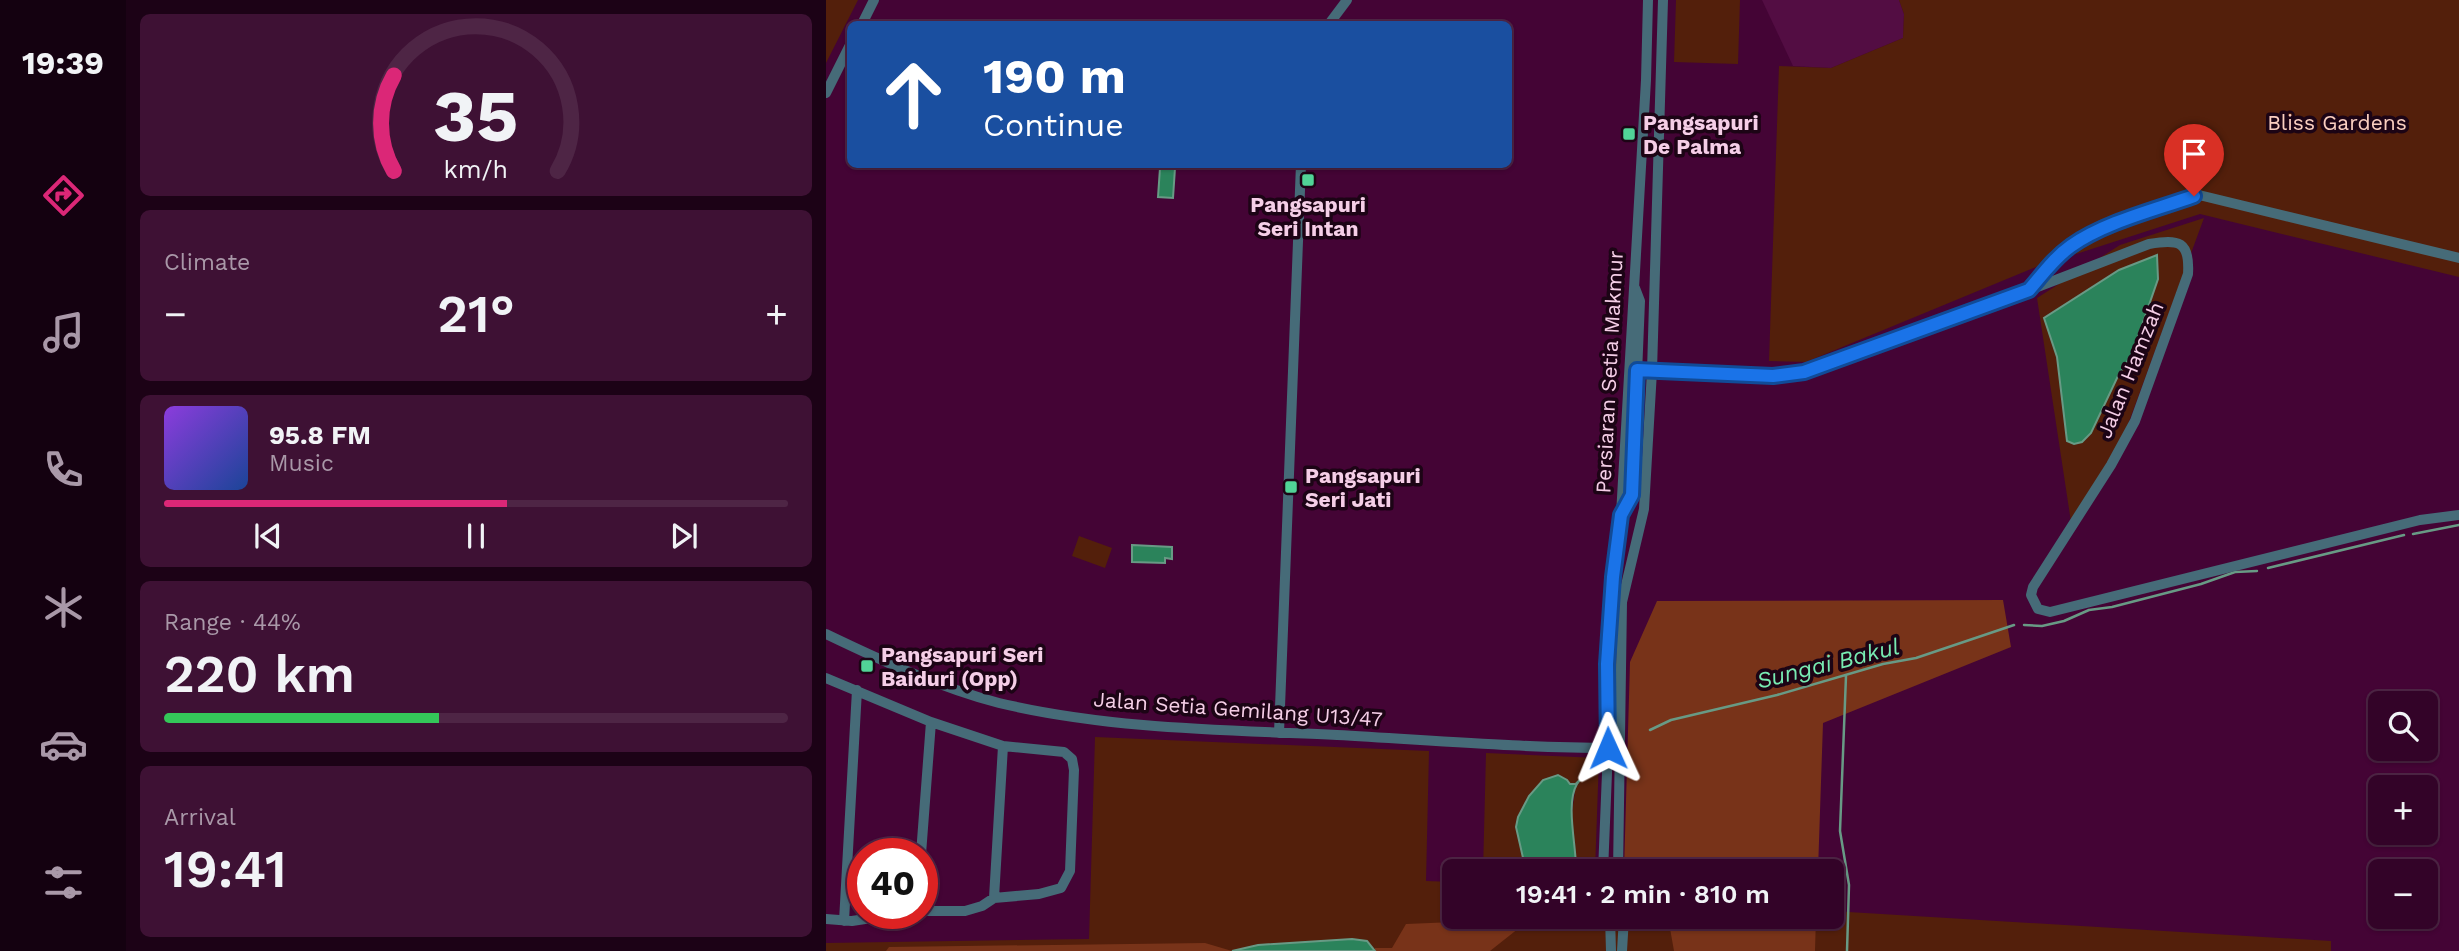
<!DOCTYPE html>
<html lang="en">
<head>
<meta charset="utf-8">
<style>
	body { margin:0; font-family:"Work Sans",sans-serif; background:#3e1134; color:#f1f3f6; height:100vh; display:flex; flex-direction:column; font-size:26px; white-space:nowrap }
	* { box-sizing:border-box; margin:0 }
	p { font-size:23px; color:#a998a8 }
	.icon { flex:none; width:38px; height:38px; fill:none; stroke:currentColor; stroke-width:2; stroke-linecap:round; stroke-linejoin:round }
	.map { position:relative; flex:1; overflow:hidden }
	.side { display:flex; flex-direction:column; gap:14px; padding:14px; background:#1c0216; width:700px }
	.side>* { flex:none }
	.hud { position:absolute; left:21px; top:21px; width:665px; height:147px; border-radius:10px; box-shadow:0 2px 5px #0004,0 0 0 2px #4e2545; background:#1a4fa0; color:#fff; overflow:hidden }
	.fabs { position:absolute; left:1542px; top:691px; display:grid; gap:14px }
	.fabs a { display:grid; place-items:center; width:70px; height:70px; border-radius:10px; background:#330328; box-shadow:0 2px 5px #0004,0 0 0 2px #4e2545; font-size:35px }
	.speed { position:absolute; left:21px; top:838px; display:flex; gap:14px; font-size:35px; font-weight:700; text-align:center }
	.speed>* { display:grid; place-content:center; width:91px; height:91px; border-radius:50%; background:#330328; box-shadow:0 2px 5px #0004,0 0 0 2px #4e2545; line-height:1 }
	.speed .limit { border:10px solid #d22; background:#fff; color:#111 }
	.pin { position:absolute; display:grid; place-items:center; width:60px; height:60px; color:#fff; margin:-72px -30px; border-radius:50% 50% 50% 0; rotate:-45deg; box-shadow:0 0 7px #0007 }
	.pin .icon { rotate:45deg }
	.me { position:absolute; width:77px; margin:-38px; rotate:359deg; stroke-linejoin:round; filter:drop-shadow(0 0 5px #0008) }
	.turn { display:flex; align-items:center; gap:24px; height:147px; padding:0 21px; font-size:32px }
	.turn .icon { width:91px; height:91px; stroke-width:2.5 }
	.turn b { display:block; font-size:49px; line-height:60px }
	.big { font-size:52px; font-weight:600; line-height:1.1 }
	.side .card { flex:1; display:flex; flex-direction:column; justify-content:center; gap:10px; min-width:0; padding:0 24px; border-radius:10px; background:#3e1134 }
	.side .dial { align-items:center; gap:0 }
	.dial svg { height:182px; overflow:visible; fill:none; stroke:#4e2545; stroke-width:7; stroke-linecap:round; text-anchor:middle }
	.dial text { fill:#f1f3f6; stroke:none }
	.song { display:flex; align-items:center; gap:21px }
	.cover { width:84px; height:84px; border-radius:10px; background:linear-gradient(135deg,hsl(270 70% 55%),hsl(220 70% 35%)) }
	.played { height:7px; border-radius:4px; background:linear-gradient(90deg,#db2777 55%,#4e2545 55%) }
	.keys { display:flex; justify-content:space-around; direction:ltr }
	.heat { display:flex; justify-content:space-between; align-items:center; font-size:38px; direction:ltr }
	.charge { height:10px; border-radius:5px; background:linear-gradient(90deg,#34c759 44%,#4e2545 0) }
	.trip { position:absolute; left:616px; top:859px; width:402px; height:70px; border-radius:10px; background:#330328; box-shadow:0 2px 5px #0004,0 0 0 2px #4e2545; font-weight:600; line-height:70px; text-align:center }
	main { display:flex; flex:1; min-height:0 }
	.tabs { display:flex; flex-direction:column; width:126px; justify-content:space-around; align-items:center; background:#140110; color:#a998a8 }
	.tabs .icon { width:49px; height:49px }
	.tabs .current { color:#db2777 }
	.tabs b { font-size:32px; color:#f1f3f6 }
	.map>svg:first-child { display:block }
</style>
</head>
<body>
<main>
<nav class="tabs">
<b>19:39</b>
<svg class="icon current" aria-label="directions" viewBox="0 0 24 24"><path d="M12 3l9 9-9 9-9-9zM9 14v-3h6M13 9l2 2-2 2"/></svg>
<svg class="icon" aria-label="music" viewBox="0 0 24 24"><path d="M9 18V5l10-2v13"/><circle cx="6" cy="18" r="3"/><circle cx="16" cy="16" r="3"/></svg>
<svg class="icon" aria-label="phone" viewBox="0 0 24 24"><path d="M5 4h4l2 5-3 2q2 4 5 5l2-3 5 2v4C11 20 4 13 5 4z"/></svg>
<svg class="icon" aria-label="climate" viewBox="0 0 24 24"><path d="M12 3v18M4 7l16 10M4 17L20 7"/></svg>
<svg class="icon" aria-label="car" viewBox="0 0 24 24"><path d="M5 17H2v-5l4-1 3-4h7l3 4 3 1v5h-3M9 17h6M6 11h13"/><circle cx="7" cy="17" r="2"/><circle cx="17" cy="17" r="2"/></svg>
<svg class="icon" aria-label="filters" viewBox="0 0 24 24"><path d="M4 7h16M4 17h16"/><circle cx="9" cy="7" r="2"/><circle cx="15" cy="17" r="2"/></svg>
</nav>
<section class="side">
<div class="card dial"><svg viewBox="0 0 100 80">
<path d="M14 69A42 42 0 1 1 86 69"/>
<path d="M14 69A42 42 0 0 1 14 27" stroke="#db2777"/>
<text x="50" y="56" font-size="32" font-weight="700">35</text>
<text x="50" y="72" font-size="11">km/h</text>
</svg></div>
<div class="card"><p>Climate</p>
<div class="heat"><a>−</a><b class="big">21°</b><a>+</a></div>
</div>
<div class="card">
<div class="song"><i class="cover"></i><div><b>95.8 FM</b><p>Music</p></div></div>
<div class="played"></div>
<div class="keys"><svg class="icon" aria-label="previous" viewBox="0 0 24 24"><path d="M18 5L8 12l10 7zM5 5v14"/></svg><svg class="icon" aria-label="pause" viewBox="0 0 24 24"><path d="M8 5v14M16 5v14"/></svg><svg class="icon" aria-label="next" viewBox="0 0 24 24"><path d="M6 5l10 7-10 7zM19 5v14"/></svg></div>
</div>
<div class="card"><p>Range · 44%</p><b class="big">220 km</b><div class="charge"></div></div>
<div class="card"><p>Arrival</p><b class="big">19:41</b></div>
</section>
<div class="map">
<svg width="1633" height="951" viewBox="0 0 1633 951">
	<rect width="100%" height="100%" fill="#440435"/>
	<path fill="#530d43" d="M936 0H1073L1078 14 1077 38 1005 68 967 66Z"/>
	<path fill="#531f0b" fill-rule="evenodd" d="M0 0H32L0 63Z
		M850 0H914L912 64 848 62Z
		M1073 0H1633V277L1374 214 1210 267 980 362 943 361 953 66 1005 68 1077 38 1078 14Z
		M1378 218 1298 435 1245 522 1211 298 1294 245ZM1331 255 1332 279 1306 354 1292 376 1241 440 1231 357 1218 318 1292 270Z
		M253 536 286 548 279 568 246 556Z
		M269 737 603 751 600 881 628 882V917H1006V911L1505 941V951H0V943L263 939Z
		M660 753 773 758 769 871H750L745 819 750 784H744L698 861 700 871 657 872Z"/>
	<path fill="#783319" d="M1177 600 1185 647 997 723 992 871H798L804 662 831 601Z
		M663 917H707L664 951H549V948H566L580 924 652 921Z
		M842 917H990L989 951H848Z
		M379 943 406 951H60L63 947Z"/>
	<path fill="#2b835b" stroke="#689a85" stroke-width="2" d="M334 168H349L347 198 332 197Z
		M1331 255 1332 279 1306 354 1292 376 1265 433 1256 442 1248 444 1241 441 1231 357 1218 318 1293 270Z
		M306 545 346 547V559L339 558V563L306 562Z
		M732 775 741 780 744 784H751C739 804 751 848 750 871H700L690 827 692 817 703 796 717 780Z
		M526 939 541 941 549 951H406L432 945Z"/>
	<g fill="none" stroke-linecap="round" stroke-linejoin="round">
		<path stroke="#689a85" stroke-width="2.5" d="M1587 534 1633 525
			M1442 568 1578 535
			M1198 625 1216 626 1238 621 1263 610 1286 607 1375 584 1409 572 1431 571
			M1020 676 1014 831 1023 885 1021 951
			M824 730 845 720 951 695 1057 664 1090 658 1188 625
			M750 784 765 769
			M645 919H654"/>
		<path stroke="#466b78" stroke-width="10" d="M36 24 48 0
			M503 24 521 0
			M0 93 24 45
			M1205 288 1227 261 1245 246 1262 236 1373 195 1633 258
			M811 370 961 376 1126 320 1323 244C1353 239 1364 241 1362 274L1309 421 1285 465 1207 587 1205 595 1212 609 1224 612 1594 520 1633 515
			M798 510 806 495 814 301 809 288
			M0 634C54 660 115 688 173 703 283 729 398 730 511 735 603 740 695 748 787 748
			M0 678 105 722 177 746 238 752 246 759 248 770 244 871 235 888 213 894 168 898 156 906 139 911H96
			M453 733 475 164
			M95 854 105 722
			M777 872 782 748 781 664 787 577 795 515 820 80 822 0
			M792 872 796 602 818 509 826 371 837 0
			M168 898 177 746
			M784 917 785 951
			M0 919 26 921 71 914
			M18 921 31 690
			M796 951 798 917"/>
	</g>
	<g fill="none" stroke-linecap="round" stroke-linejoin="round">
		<defs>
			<path id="route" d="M782 748 781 664 787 577 795 515 806 495 811 370 947 376 978 372 1203 290C1216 275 1228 258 1245 246 1279 222 1329 210 1368 196"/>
		</defs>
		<use href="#route" stroke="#114b97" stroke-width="18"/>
		<use href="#route" stroke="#1a73e8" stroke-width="12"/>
	</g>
	<g fill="#51d397" stroke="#1c0415" stroke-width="2.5">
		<rect x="796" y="127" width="14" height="14" rx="3.5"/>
		<rect x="475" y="173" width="14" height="14" rx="3.5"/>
		<rect x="458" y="480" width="14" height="14" rx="3.5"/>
		<rect x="34" y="659" width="14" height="14" rx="3.5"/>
	</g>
	<g text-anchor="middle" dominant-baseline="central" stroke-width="7" stroke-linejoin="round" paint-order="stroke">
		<g font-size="21" font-weight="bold" fill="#f5cee7" stroke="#1c0415" text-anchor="start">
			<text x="817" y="122">Pangsapuri<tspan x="817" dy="24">De Palma</tspan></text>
			<text x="482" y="204" text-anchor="middle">Pangsapuri<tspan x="482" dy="24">Seri Intan</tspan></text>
			<text x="479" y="475">Pangsapuri<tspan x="479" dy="24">Seri Jati</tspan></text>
			<text x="55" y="654">Pangsapuri Seri<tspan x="55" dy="24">Baiduri (Opp)</tspan></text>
		</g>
		<g font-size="21" fill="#fbcfc0" stroke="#1c0415">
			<text x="1511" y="122">Bliss Gardens</text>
		</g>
		<g font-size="21" fill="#f5cee7" stroke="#1c0415">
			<text transform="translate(1304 370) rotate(-68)">Jalan Hamzah</text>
			<text transform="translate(783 372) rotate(-87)">Persiaran Setia Makmur</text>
			<text transform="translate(412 709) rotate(4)">Jalan Setia Gemilang U13/47</text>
		</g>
		<g font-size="23" font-style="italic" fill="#78ebb2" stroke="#1c0415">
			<text transform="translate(1002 664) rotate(-14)">Sungai Bakul</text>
		</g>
	</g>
</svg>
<div class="fabs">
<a><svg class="icon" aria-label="search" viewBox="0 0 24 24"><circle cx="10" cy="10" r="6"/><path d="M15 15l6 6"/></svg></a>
<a>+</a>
<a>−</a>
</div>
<div class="speed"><div class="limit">40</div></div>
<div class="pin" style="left:1368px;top:196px;background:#d93025"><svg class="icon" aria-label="arrive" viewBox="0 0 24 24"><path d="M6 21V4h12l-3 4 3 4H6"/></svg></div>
<svg class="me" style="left:782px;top:748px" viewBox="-20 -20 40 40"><path d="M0-17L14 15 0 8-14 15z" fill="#1a73e8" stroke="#fff" stroke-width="4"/></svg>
<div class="trip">19:41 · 2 min · 810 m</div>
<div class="hud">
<div class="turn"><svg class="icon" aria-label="ahead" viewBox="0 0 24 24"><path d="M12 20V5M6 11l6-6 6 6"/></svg><div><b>190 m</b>Continue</div></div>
</div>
</div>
</main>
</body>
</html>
